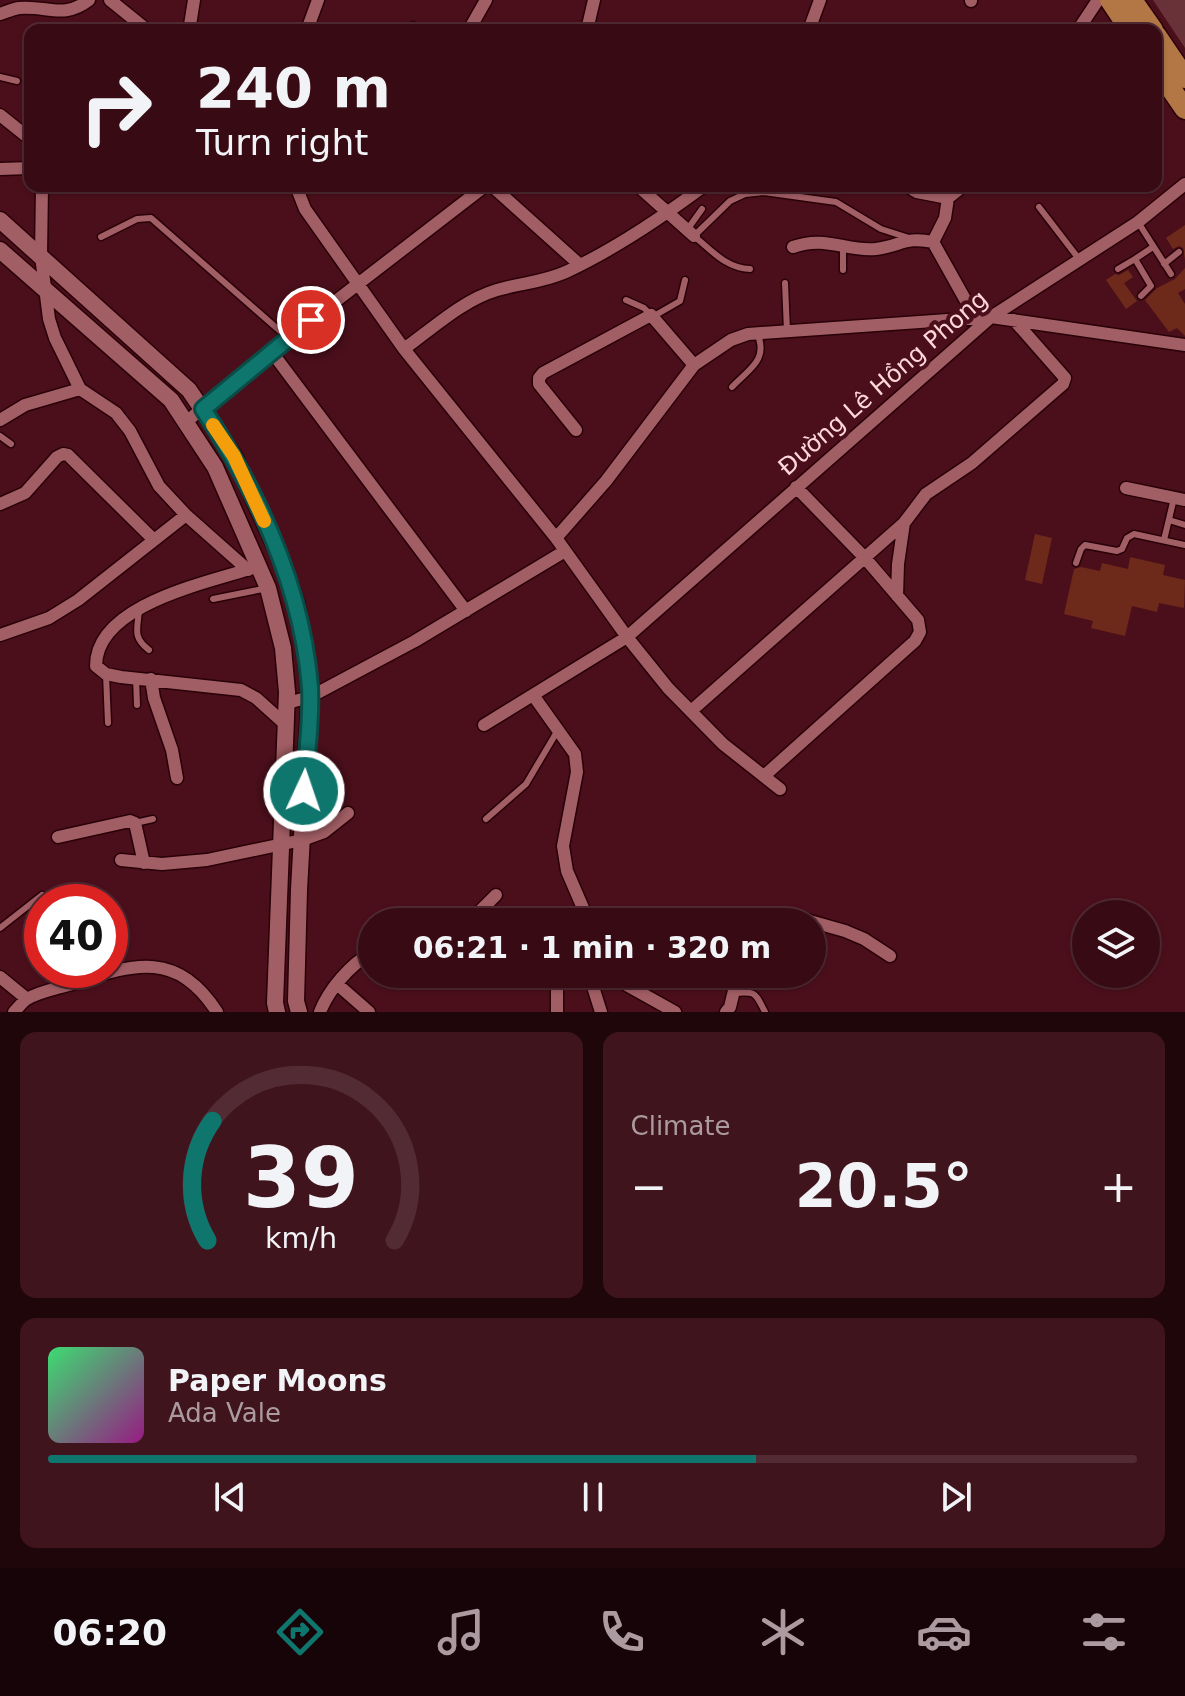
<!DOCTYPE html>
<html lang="en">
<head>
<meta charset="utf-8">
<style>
	body { margin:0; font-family:"DejaVu Sans",sans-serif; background:#3f141d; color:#f1f3f6; height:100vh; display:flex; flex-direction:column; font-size:30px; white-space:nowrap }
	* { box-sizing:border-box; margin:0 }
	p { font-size:26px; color:#ab9ba0 }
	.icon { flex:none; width:44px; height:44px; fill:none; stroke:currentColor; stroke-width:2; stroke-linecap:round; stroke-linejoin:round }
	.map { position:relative; height:1012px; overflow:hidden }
	.panel { display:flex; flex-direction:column; gap:20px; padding:20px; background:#1f060b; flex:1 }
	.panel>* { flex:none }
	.top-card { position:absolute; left:24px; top:24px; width:1138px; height:168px; border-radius:16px; box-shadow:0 2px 6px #0004,0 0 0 2px #522b34; background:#380b14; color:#f1f3f6; overflow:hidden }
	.fabs { position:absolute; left:1072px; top:900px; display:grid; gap:16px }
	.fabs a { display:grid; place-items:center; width:88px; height:88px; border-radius:50%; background:#380b14; box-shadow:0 2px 6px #0004,0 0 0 2px #522b34; font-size:40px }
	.speed { position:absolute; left:24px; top:884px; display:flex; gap:16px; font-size:40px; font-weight:700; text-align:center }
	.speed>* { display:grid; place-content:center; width:104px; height:104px; border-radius:50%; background:#380b14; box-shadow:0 2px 6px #0004,0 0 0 2px #522b34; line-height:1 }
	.speed .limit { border:12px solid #d22; background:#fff; color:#111 }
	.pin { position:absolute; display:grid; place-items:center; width:68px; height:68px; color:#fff; margin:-34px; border:4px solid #fff; border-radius:50%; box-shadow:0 2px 8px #0007 }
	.me { position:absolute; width:88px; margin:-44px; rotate:3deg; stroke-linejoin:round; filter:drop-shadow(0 0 6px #0008) }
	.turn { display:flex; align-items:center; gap:28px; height:168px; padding:0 40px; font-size:36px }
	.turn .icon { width:104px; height:104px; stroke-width:2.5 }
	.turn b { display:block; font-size:56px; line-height:68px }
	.big { font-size:60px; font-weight:800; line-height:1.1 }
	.panel .card { flex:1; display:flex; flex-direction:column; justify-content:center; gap:12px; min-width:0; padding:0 28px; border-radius:16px; background:#3f141d }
	.panel .dial { align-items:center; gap:0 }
	.dial svg { height:208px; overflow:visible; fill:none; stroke:#522b34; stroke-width:7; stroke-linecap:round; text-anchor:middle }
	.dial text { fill:#f1f3f6; stroke:none }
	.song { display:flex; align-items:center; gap:24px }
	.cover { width:96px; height:96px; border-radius:12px; background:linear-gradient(135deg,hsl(140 70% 55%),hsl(310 70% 35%)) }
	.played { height:8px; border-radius:4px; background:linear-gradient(90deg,#0f766e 65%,#522b34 65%) }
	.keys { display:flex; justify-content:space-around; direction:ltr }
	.heat { display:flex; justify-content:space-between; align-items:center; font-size:44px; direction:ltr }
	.panel .tiles { flex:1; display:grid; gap:20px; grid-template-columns:1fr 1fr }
	.card:last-child { grid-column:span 2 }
	.trip { position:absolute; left:358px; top:908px; width:468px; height:80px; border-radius:40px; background:#380b14; box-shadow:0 2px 6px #0004,0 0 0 2px #522b34; font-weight:800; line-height:80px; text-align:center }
	.menu { display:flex; height:128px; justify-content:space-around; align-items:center; background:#160408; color:#ab9ba0 }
	.menu .icon { width:56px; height:56px }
	.menu .active { color:#0f766e }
	.menu b { font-size:36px; color:#f1f3f6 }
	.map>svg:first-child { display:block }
</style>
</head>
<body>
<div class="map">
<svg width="1185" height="1012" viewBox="0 0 1185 1012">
	<rect width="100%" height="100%" fill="#4b0f1b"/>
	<path fill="#683238" d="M1153 0H1185V48Z"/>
	<path fill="#6d291a" d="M1185 225V260L1183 248 1179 246 1173 249 1166 238Z
		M1185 268V289L1178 293 1185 304V336L1177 328 1169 332 1145 300 1157 288 1175 279Z
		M1128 270 1133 277 1124 283 1137 301 1126 309 1106 280 1115 274 1119 275Z
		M1035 534 1052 538 1042 584 1025 580Z
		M1130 557 1165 565 1163 575 1185 580 1184 608 1159 603 1157 612 1132 606 1125 636 1091 628 1093 621 1064 614 1074 569 1081 567 1100 571 1102 563 1128 569Z"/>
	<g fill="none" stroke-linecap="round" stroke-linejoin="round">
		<defs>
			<path id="service" d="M413 25 418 30
				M0 77 17 81
				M1039 207 1079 259
				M1138 222 1171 274
				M687 230 702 209
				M101 237 137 219 151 218 288 338
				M1164 264 1179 252
				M750 269C726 268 712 251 694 236L730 201 745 194 764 192 836 202 881 229 909 238
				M1118 269 1135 259
				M843 270V245
				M785 283 787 331
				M1141 296 1151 286 1135 259 1153 247
				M626 300 644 308 651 315
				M654 316 680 301 685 280
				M732 387C749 369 769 360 757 333
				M0 436 11 444
				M1169 520 1185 525
				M1164 540 1174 498
				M1076 563 1081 549 1085 545 1117 551 1122 549 1127 538 1134 534 1185 545
				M213 599 268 588
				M139 611C137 630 133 638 149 650
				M106 674 108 723
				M136 677 137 705
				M486 819 526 784 558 730
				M135 823 153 819
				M0 928 42 895
				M804 974 805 979
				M734 993C757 991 755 993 765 1012"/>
			<path id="minor" d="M110 0 147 30
				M971 1V0
				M0 14C6 12 13 9 19 8 47 5 63 20 89 0
				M186 30 190 25 194 0
				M307 30 318 0
				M469 30 486 0
				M587 30 594 0
				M809 30 820 0
				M1078 30 1098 0
				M0 115 30 139
				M0 169 30 168
				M296 186 305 209 404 349
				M492 186 580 265
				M638 186 694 236
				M704 186C661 218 617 248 568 271 545 282 521 283 497 290 463 300 433 328 404 349L556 538 627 637 668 688 723 744 780 789
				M907 186 917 192 948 198
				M963 186 948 198 945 218 933 242 975 317
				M793 247C826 235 846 252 876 249 901 246 905 236 933 242
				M271 351 466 611
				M0 420 25 405 80 389
				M185 423 271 351 485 186
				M576 430 539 384V378L543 373 651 315 694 365
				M1126 488 1185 500
				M0 504 25 493 57 457 63 454 68 455 154 540
				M186 515 248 570
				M556 538 606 481 694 365 731 340 748 334 991 317 1185 345
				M259 566C212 582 96 603 96 666L106 674 121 677 241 690 256 698 286 725
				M897 596 898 564 904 523
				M0 635 49 618 78 600 186 515 159 486 130 431 116 413 80 389 55 338 49 319 41 256 42 186
				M151 679 154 698 172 750 177 778
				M533 695 575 754 577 772 563 846 567 871 589 922
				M287 703 310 697 415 641 565 551
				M691 711 904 523 926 494 972 463 1063 384 1065 378 1014 320
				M484 725 627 637 991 317 1138 222 1185 184
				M764 776 915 641 920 632 918 620 865 558 796 487
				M58 837 130 821 135 823 144 863
				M121 860 162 864 207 860 302 840 324 832 348 813
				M469 922 496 895
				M762 922 773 914H785L845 931 864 939 890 956
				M589 974 601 1012
				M615 974 623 983 675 1012
				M0 977 27 999
				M337 984 369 1012
				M14 1012C18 1008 23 1001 27 999 40 991 60 988 75 983 135 963 178 951 217 1012
				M320 1012C329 989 350 965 372 952
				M557 1012V981L566 974
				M726 1012 730 1007 738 974"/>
			<path id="tertiary" d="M0 220 189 390 234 456 281 559 296 603 305 646 310 691 299 890 296 1001 299 1012
				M0 250 171 400 215 467 268 588 283 648 287 692 275 1003 277 1012"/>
			<path id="primary" d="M1110 0 1130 30
				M1132 0 1153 30
				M1156 35 1185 78
				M1156 67 1185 109"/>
		</defs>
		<use href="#service" stroke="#290007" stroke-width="9"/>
		<use href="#minor" stroke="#290007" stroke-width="15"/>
		<use href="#tertiary" stroke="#290007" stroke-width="19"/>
		<use href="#primary" stroke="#290007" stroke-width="23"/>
		<use href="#service" stroke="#a25e65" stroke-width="6"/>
		<use href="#minor" stroke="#a25e65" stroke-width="12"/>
		<use href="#tertiary" stroke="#a25e65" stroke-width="16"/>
		<use href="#primary" stroke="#b37746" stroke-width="20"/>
	</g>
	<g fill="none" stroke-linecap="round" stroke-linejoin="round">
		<defs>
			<path id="route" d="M304 791C306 757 312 721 310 687 302 587 258 492 203 409L311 320"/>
		</defs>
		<use href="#route" stroke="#0a4d48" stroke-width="20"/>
		<use href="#route" stroke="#0f766e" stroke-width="14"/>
		<path stroke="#f59e0b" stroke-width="14" d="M213 425 234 456 264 521"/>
	</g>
	<g text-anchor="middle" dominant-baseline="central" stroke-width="8" stroke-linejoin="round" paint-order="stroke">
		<g font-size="24" fill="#fed7d9" stroke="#4b0f1b">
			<text transform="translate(883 383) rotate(-41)">Đường Lê Hồng Phong</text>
		</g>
	</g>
</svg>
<div class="fabs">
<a><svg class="icon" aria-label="layers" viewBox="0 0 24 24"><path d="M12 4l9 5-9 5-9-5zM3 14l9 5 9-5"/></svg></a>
</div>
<div class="speed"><div class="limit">40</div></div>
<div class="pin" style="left:311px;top:320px;background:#d93025"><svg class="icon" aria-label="arrive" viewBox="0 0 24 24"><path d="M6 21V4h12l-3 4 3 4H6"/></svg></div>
<svg class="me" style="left:304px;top:791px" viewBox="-20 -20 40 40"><circle r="17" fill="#0f766e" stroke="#fff" stroke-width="3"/><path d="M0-11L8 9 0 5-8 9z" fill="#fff"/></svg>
<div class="trip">06:21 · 1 min · 320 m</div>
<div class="top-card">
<div class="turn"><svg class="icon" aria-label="right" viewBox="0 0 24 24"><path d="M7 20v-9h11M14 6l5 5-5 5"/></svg><div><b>240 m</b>Turn right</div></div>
</div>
</div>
<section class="panel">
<div class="tiles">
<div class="card dial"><svg viewBox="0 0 100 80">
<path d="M14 69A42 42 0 1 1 86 69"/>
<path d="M14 69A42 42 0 0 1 16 23" stroke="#0f766e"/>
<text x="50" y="56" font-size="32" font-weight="700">39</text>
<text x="50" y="72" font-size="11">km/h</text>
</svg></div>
<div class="card"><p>Climate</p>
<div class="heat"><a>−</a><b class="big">20.5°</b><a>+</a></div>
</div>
<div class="card">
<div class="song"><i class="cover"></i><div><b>Paper Moons</b><p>Ada Vale</p></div></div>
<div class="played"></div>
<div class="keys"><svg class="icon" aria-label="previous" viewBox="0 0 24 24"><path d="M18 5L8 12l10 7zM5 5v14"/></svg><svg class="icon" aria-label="pause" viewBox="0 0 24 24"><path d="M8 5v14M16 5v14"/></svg><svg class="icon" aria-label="next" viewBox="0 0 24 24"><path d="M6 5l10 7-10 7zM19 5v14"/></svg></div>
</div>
</div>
</section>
<nav class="menu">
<b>06:20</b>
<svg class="icon active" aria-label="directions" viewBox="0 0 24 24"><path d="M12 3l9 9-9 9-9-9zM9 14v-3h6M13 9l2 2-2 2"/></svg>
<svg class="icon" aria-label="music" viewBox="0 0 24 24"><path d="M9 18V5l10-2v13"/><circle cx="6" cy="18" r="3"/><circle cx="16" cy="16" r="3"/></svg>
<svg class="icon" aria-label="phone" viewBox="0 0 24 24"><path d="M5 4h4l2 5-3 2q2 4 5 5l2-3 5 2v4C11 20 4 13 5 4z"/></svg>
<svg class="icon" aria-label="climate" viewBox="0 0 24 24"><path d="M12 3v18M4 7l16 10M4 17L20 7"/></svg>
<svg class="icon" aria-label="car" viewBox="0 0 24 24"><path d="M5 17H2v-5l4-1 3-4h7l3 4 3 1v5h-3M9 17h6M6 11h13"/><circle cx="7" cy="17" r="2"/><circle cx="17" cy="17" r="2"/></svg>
<svg class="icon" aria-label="filters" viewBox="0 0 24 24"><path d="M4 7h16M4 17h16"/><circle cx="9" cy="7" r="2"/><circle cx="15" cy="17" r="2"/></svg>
</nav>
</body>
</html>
